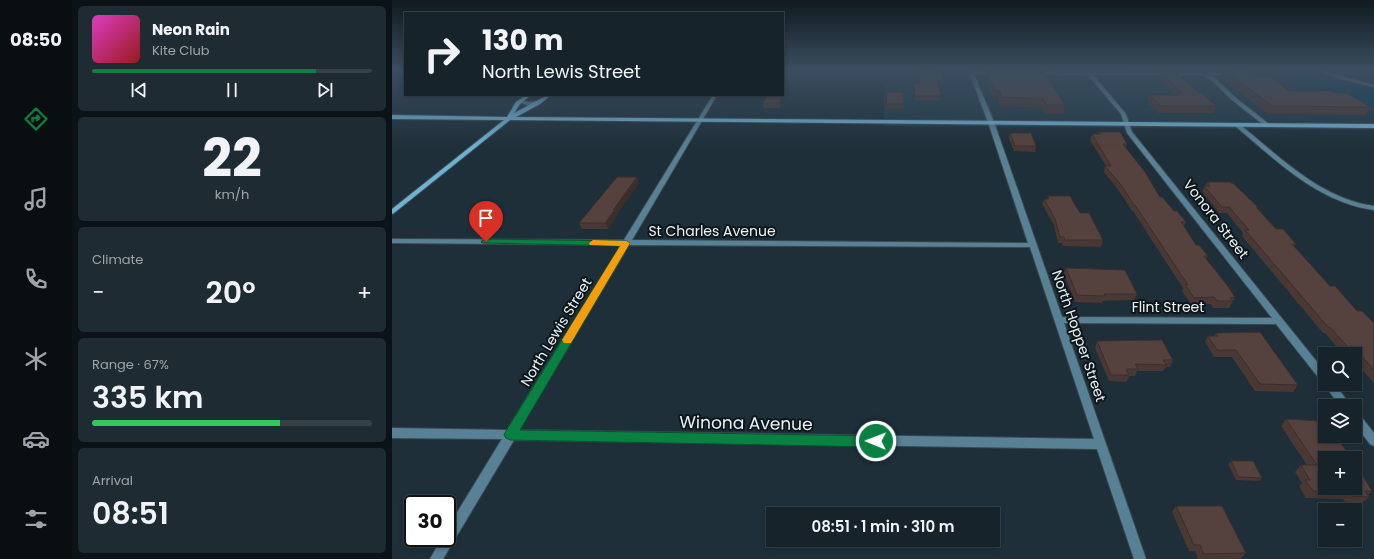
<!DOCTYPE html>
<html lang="en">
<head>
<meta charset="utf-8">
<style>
	body { margin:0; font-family:Poppins,sans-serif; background:#1f2b33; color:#f1f3f6; height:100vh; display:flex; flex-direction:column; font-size:15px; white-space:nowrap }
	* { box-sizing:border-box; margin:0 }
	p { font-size:13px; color:#9ea4a9 }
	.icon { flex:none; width:22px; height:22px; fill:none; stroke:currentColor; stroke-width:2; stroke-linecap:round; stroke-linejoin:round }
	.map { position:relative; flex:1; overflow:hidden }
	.panel { display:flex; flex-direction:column; gap:6px; padding:6px; background:#0c1318; width:320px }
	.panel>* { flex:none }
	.banner { position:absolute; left:12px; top:12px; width:380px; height:84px; border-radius:0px; box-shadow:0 2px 6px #0003,0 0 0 1px #354047; background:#16232b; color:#f1f3f6; overflow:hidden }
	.fabs { position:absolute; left:926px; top:347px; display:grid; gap:8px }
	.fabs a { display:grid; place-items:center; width:44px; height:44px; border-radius:0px; background:#16232b; box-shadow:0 2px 6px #0003,0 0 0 1px #354047; font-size:20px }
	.speed { position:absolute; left:12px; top:495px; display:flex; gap:8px; font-size:20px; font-weight:700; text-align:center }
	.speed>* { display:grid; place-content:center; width:52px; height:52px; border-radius:50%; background:#16232b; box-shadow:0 2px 6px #0003,0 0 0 1px #354047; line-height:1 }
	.speed .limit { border:2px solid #111; border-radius:6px; background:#fff; color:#111 }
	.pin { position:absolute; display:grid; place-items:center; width:34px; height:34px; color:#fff; margin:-41px -17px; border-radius:50% 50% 50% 0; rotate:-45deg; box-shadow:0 0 4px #0007 }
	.pin .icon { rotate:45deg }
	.me { position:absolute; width:44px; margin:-22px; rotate:271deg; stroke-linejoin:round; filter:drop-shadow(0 0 3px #0008) }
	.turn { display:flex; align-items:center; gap:14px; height:84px; padding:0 12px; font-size:18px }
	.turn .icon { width:52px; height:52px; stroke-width:2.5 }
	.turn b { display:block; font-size:28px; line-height:34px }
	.big { font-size:30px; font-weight:600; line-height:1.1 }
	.panel .widget { flex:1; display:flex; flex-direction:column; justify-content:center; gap:6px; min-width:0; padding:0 14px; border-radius:6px; background:#1f2b33 }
	.panel .dial { align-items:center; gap:0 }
	.dial b { font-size:52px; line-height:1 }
	.song { display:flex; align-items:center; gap:12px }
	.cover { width:48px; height:48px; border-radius:6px; background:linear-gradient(135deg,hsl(310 70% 55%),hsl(0 70% 35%)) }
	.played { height:4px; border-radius:2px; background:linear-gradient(90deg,#0b8043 80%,#354047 80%) }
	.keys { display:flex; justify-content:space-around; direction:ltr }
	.heat { display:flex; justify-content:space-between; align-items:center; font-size:22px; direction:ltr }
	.charge { height:6px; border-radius:3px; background:linear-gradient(90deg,#34c759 67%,#354047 0) }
	.trip { position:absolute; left:374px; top:507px; width:234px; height:40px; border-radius:0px; background:#16232b; box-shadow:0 2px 6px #0003,0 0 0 1px #354047; font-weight:600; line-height:40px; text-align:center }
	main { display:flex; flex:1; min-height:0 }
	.tab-bar { display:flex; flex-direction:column; width:72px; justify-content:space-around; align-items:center; background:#090e11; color:#9ea4a9 }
	.tab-bar .icon { width:28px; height:28px }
	.tab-bar .on { color:#0b8043 }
	.tab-bar b { font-size:18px; color:#f1f3f6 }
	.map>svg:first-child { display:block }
</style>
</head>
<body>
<main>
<nav class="tab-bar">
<b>08:50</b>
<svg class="icon on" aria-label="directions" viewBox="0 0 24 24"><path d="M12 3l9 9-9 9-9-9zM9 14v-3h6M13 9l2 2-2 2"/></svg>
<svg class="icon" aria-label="music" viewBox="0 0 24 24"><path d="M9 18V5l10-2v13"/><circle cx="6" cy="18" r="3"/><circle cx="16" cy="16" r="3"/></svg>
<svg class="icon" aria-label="phone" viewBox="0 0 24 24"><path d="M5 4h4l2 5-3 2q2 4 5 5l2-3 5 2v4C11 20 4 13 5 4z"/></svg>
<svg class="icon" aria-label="climate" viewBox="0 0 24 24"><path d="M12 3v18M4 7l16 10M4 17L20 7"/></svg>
<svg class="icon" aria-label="car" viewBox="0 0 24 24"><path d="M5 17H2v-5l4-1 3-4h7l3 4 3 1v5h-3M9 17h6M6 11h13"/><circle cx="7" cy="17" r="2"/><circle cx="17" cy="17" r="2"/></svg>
<svg class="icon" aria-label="filters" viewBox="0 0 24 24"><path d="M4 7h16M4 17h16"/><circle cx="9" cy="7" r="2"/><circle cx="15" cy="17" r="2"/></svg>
</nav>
<section class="panel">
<div class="widget">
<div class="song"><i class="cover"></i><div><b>Neon Rain</b><p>Kite Club</p></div></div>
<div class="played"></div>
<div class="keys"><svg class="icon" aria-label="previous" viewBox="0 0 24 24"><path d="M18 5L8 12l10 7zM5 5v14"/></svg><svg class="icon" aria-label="pause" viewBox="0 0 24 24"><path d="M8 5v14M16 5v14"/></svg><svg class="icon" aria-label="next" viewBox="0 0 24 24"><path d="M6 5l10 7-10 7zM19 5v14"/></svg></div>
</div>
<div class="widget dial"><b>22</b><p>km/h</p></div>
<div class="widget"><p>Climate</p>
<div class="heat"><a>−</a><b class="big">20°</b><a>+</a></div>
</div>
<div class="widget"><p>Range · 67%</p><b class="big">335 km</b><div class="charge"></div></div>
<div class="widget"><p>Arrival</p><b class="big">08:51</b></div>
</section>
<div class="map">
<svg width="982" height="559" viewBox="0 0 982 559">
	<rect width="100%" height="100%" fill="#1e2f39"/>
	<path fill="#213a47" d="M583 70H875L982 108V130L492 126V74H584Z
		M919 70H982V90L928 74Z"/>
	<path fill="#0a3f55" d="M875 70H919L928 74 982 90V108Z"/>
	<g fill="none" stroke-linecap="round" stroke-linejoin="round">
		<defs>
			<path id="lane" d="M127 100 136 102 148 101 150 102 135 105 127 102Z
				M842 123H846C887 156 928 199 982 206V210C925 202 884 160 842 125Z"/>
			<path id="street" d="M576 70H580L581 72H603L605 73 603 74H582L602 122 670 317 880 318 735 133 729 114 696 75 642 74 640 73 642 72 843 73V74L841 75H817L823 78 844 98 877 124V126H873L840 100 819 80 811 75H701L734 114 740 132 933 372V384H943L959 406H948L934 387 933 383 930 382 884 324 672 323 754 559H742L705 449 122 440 51 559H38L50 538H55V529L110 439 0 438V428L115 430 229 245 0 243V239L232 240 321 95H325L240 240 636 243 596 122ZM237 245 638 247 702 439 127 430Z
				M925 70H931L956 78 982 85V87L952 80Z
				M963 413 967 414 982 433V446L978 444 963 425Z"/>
			<path id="secondary" d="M134 95H139L128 104 122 113C131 109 153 95 159 95L148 104 124 117 982 124V128L118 120 2 213 0 214V209L112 120 0 119V115L115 117 124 102Z"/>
		</defs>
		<use href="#lane" stroke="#3a4b54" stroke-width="2"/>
		<use href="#street" stroke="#3a4b54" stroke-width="2"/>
		<use href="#secondary" stroke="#3a4b54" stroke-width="2"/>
		<use href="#lane" fill="#598195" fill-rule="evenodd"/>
		<use href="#street" fill="#598195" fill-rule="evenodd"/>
		<use href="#secondary" fill="#70b0d1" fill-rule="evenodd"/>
	</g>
	<path fill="#493834" d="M527 70H549L551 80V85H546L549 96 548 101H523L522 83H528Z
		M593 70H651L673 105 671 114H653L650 108 608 106 606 99H601L593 76Z
		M832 70 863 76 897 91 946 93 979 107 974 115 876 114 829 78Z
		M768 72 807 93 824 106 821 113H767L755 102 757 95H783L766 79Z
		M495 92H512V109H494Z
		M392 97 388 108H372L371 103Z
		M707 132 735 144 734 148 768 197 794 222 792 226 804 245 816 256 814 259 843 297 837 308H821L819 304H799L790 291 791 288 741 211H740L727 191 712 172 713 166H714L698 140 700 134H706Z
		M618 133 644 146 643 152 622 151 617 138Z
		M815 182 866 207 865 208 884 229 904 244 902 246 938 286 965 311 982 323V383L963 362V354H951L933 333H931L850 236 851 233 835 213H827L810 192Z
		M247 183 225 214V216L216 229H190L187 223Z
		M656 196 688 213 711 240 709 247 671 246 670 243H666L662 225 650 204 652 199H655Z
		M674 268 745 294 742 300 711 301 710 303 683 302 672 274Z
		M824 333 906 385 901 392 863 391 840 357H822L813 342 816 336H822Z
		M705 341 781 360 778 367H774L771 371H745L743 376H737L734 382 717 381 703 348Z
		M894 419 956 452 950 458H933L980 491 976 495 977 497 970 503 953 502 951 499 914 498 907 486 910 483 903 472 909 465H915L889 426Z
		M839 461 870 478 867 481 844 480 836 464Z
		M784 506 854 553 848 559H806L803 551H797L780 512Z"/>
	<path fill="#3c2e2b" d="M392 92V97L388 108 387 103 390 95H391Z
		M245 177 247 183 225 214V216L216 229 213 223 221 210Z"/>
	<path fill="#55413d" stroke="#3c2e2b" d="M527 70H549L551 80H546L549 96H523L522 83H528Z
		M594 70H651L673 105H655L651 99 610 97 607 90H602Z
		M833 70H855L863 76H877L897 91H941L946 93H955L979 107 880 106Z
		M768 72 785 73 807 93H810L824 106H769L757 95H786L784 93H790Z
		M495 92H512V104H494Z
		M375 95H390L387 103H371Z
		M707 132H728L735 144H731L753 172 768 197H770L782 211H785L794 222H789L804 245H807L816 256H812L835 285 843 297 838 298 841 301H825L822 297 802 298 793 284 796 285 743 205H742L729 185 713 166H719L700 134H709Z
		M618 133H639L644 146H623Z
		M225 177H245L221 210H223L213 223H187Z
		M815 182H837L842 184 866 207H864L884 229H891L904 244H900L938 286H943L965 311H970L982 323V370L962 347H956L938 327H936L853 230H857L837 207H830L812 186H818Z
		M656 196H678L688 213H697L711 240H673L672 237H668L663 219 652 199H657Z
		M674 268 733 270 745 294H712L713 296 685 295Z
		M868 332 906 385 868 384 844 350H825L816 336H826L824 333Z
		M770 340 781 360H771L775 365 743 364 746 369H734L737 375H719L705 341Z
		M894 419 930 421 933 425V436H942L956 452H944L949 458H933V488H963V476H971L980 491H973L977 497 960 496 958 493 921 491 913 480H918L909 465H925Z
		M839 461H861L870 478 847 477Z
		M784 506H830L854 553 812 554 808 545H802Z"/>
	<linearGradient id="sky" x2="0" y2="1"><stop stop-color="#101a1f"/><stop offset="0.47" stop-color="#3b4d5f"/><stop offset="1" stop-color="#3b4d5f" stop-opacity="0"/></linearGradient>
	<rect width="982" height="148" fill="url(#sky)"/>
	<path fill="#0b8043" stroke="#07532c" d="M94 239 234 241 238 243 128 430 484 436 488 438 490 441 488 445 484 447 118 440 114 438 112 435 114 431 228 246 91 243 89 242 91 240Z"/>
	<path fill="#f59e0b" d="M201 240 234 241 238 243 179 343H172L170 340 228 246 198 245 197 243Z"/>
	<g text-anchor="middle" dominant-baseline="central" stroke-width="4" stroke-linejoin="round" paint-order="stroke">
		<g font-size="14" fill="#e9f4fa" stroke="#0f161a">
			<text transform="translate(824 219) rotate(52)">Vonora Street</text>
			<text x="320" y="231">St Charles Avenue</text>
			<text x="776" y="307">Flint Street</text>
			<text transform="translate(164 332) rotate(-59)">North Lewis Street</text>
			<text transform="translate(687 336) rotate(71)">North Hopper Street</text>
		</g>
		<g font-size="17" fill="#e9f4fa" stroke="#0f161a">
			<text transform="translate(354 423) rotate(1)">Winona Avenue</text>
		</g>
	</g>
</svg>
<div class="fabs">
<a><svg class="icon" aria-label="search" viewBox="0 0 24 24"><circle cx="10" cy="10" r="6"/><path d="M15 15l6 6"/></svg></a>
<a><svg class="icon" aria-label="layers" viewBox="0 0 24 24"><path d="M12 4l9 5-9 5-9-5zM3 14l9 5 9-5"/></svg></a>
<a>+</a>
<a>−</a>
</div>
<div class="speed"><div class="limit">30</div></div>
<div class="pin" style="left:94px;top:242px;background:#d93025"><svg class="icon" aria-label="arrive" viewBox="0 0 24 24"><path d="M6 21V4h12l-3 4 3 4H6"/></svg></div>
<svg class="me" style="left:484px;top:441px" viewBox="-20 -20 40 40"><circle r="17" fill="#0b8043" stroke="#fff" stroke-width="3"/><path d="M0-11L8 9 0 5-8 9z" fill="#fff"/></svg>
<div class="trip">08:51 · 1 min · 310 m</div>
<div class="banner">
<div class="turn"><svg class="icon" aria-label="right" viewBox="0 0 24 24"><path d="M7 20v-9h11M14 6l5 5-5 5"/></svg><div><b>130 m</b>North Lewis Street</div></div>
</div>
</div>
</main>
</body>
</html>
